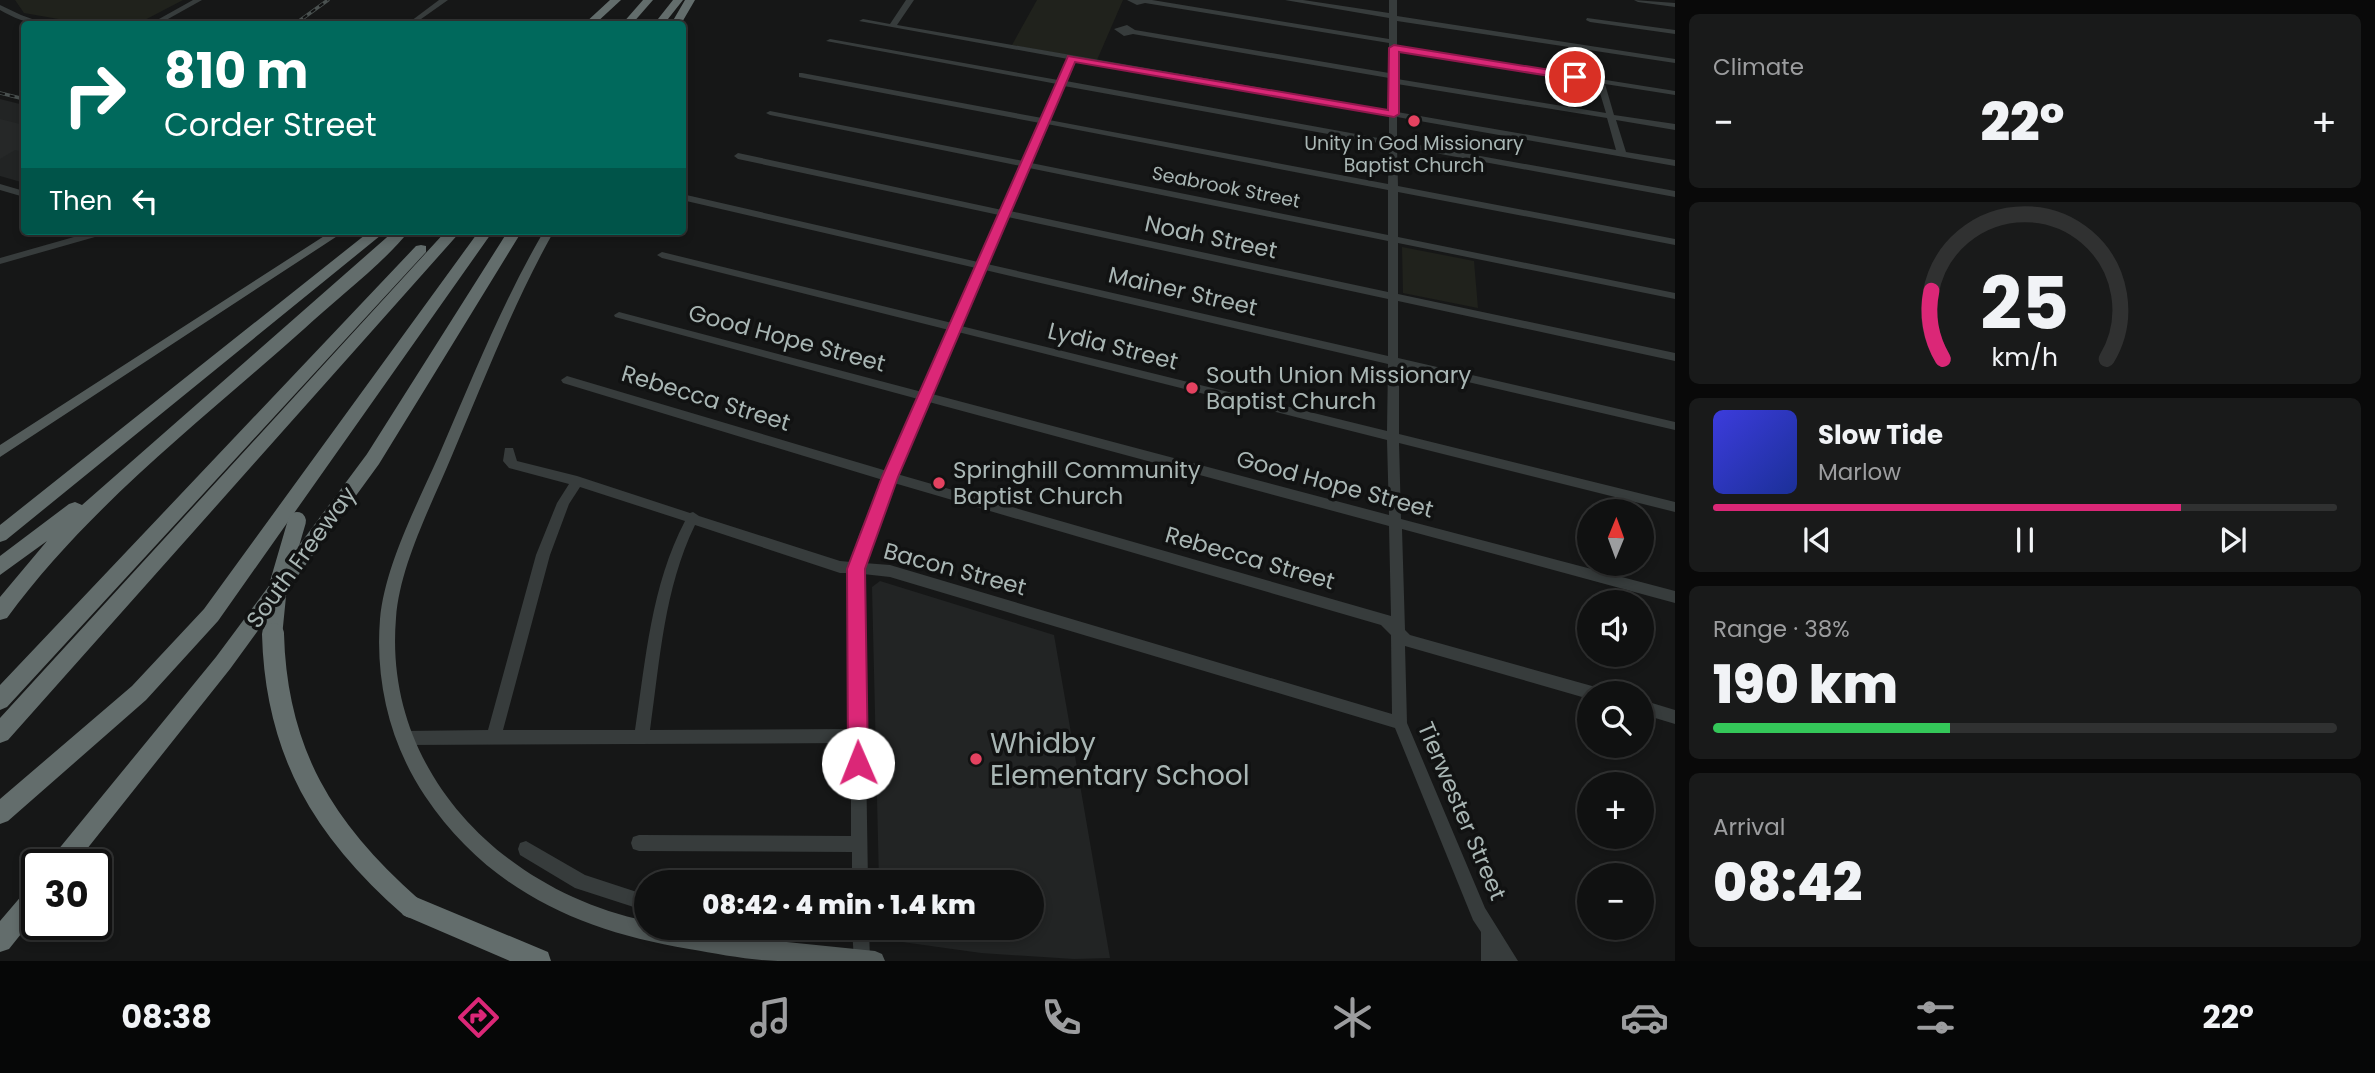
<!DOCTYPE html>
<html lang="en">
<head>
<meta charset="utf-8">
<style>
	body { margin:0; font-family:Poppins,sans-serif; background:#191a1a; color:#f1f3f6; height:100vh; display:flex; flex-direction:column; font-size:26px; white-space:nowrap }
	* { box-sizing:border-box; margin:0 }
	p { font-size:23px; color:#9c9d9f }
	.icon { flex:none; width:38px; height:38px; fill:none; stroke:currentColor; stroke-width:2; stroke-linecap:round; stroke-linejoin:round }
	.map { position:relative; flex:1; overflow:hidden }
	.panel { display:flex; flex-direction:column; gap:14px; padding:14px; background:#090909; width:700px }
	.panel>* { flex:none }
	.hud { position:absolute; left:21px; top:21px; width:665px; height:214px; border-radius:7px; box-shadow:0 4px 10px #0003,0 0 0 2px #303131; background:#00695c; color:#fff; overflow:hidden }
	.needle { width:46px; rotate:1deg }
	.tools { position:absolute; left:1577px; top:499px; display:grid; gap:14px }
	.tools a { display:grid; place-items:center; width:77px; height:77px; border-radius:50%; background:#101111; box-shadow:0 4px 10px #0003,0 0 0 2px #303131; font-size:35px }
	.speed { position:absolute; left:21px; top:849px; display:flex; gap:14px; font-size:35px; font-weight:700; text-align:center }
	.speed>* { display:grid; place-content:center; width:91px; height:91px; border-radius:50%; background:#101111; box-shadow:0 4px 10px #0003,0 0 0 2px #303131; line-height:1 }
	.speed .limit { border:4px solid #111; border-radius:10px; background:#fff; color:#111 }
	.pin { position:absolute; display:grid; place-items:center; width:60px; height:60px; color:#fff; margin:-30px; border:4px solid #fff; border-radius:50%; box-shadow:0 2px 7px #0007 }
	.me { position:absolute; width:77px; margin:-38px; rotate:359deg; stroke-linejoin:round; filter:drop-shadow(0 0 5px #0008) }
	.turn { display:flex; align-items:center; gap:24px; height:147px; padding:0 28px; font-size:32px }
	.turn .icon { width:91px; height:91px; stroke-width:2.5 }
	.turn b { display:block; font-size:49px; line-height:60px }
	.then { display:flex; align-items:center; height:66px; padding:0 28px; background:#0003; gap:14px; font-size:26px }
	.big { font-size:52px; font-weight:800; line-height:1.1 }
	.panel .tile { flex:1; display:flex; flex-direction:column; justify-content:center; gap:10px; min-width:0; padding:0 24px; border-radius:10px; background:#191a1a }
	.panel .dial { align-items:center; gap:0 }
	.dial svg { height:182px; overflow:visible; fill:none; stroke:#303131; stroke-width:7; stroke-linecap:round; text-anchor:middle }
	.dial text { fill:#f1f3f6; stroke:none }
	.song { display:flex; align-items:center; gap:21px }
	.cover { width:84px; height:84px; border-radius:10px; background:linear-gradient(135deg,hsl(240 70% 55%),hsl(230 70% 35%)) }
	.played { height:7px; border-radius:4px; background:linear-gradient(90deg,#db2777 75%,#303131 75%) }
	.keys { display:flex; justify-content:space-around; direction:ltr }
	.heat { display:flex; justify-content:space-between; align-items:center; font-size:38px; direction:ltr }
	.charge { height:10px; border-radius:5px; background:linear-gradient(90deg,#34c759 38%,#303131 0) }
	.trip { position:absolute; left:634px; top:870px; width:410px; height:70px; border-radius:35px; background:#101111; box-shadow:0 4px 10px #0003,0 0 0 2px #303131; font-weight:800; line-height:70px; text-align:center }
	.menu { display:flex; height:112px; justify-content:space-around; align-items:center; background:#060707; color:#9c9d9f }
	.menu .icon { width:49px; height:49px }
	.menu .on { color:#db2777 }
	.menu b { font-size:32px; color:#f1f3f6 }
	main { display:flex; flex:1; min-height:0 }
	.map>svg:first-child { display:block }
</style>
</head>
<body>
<main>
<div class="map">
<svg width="1675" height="961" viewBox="0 0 1675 961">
	<rect width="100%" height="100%" fill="#161717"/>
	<path fill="#222424" d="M0 99 24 105V179L21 182 0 176Z
		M880 581 1054 635 1110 958 1074 959 981 953 888 940 881 932V928H1031V882H879L872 587Z"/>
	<path fill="#20221c" d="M15 0H183L137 24H87L24 13Z
		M1037 0H1123L1097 60 1012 45Z
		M1402 247 1474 261 1478 308 1403 293Z"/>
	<path fill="#262828" d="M0 119 24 125V152L15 150 0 159Z"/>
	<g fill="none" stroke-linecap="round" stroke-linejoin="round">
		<path fill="#373c3c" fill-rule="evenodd" d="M193 0H202L159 24H150Z
			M439 0H448L414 24H407Z
			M906 0H914L897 25 1389 110V78L1133 34 1124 36 1114 29 1127 25 1135 30 1389 73V43L1145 3 1137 5 1127 0H1152L1389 39V18L1285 0H1303L1389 13V0H1397V16L1675 59V63L1397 21V47L1675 91V95L1605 84 1614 115 1675 124V130L1616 120 1626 152 1675 160V166L1397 117V141L1675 191V197L1397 146 1398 186 1675 239V245L1398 192V237L1675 293V299L1398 243V294L1675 353V361L1398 301V358L1675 422V430L1399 366V434L1675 502V512L1399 443 1401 519 1675 591V603L1402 529 1405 630 1410 635 1592 686 1597 688 1599 693H1589V699L1405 646 1407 723 1485 908 1518 961H1481V932L1473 920 1395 728 890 577 863 574 868 882H852V852L639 851 633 849 631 843 633 837 639 835 851 836V743L404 745 399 743 396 738 399 733 404 731 488 730 536 555 557 503 569 484 509 468 503 461 505 448H513L517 461 577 476 690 513 693 512 699 516 840 561 851 562 859 535 883 480 563 383 561 380 567 376 887 471 918 399 615 317 614 315 619 312 922 392 949 330 662 258 657 255 662 252 952 323 976 268 682 200V194L978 262 999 215 738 159 734 156 738 153 1002 210 1021 166 770 115 766 113 770 111 1023 161 1040 123 799 77V73H802L1042 118 1057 84 826 41 830 39 1058 80 1068 59 859 21 863 19 890 24ZM1397 52 1597 83 1606 113 1397 79ZM1075 60 1389 115V140L1066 81ZM1397 84 1607 118 1616 150 1397 112ZM1064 86 1389 145 1388 184 1049 120ZM1047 124 1388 190V235L1031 163ZM1029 168 1388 241V292L1010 211ZM1008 217 1388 299V356L987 264ZM985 270 1388 364 1387 431 961 326ZM958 332 1387 440 1389 515 932 394ZM929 402 1389 526 1391 616 897 474ZM894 483 1381 625 1391 635 1392 714 890 565 864 563 871 535ZM580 487 685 521C651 586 646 658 635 730H503L550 555 569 504ZM695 525 840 573H849L851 729 650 730C660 660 664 589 695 525Z
			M1634 0 1675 3V7L1638 2Z
			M0 5 21 15 46 24C29 25 14 18 0 10Z
			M1587 18 1675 30V34L1590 22 1586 20Z
			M0 184 24 191V197L0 190Z
			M95 231H111L109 233 0 264V258Z
			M1642 700 1675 710V724L1642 714Z
			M526 841 585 875 646 895V911L575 888 520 855 518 849 520 843Z
			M852 928H869L870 961H854Z"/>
		<path fill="#535b5a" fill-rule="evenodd" d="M332 231H345L0 457V445Z
			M544 231H554C514 302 485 378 453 453 432 504 400 564 396 618 383 772 503 891 646 921V928H675L738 937 875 951 882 954 885 961C849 961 814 961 778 961 748 960 718 954 689 949 580 931 488 890 425 796 390 744 375 681 380 619 385 565 417 505 439 455 472 379 502 303 544 231Z"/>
		<path fill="#636d6c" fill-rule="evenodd" d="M610 0H621L595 24H584Z
			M643 0H653L632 24H622Z
			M673 0H683L664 24H654Z
			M685 0H695L681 24H671Z
			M370 231H386L6 540 0 542V525Z
			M394 231H409C382 265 336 299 304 329 201 421 89 506 7 618L0 620V597L47 541 0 575V556L69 504 75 502 82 505Z
			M446 231H461L8 740 0 743V718Z
			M479 231H493L218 621 146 700 8 821 0 824V799L132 686 204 609Z
			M508 231H522L379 464 230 669 75 864H50L53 856 216 657 367 454Z
			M421 245 426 246V252L7 707 0 710V685L416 246Z
			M37 883V914L9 949 0 952V921L29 887Z
			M411 895 548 952 551 961H510L403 915 399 907 403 899Z"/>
		<defs>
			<path id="rail" d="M295 24 328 0
				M0 93 24 99"/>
		</defs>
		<use href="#rail" stroke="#4a5150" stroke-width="3.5"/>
		<use href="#rail" stroke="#111212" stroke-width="2" stroke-dasharray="5" stroke-linecap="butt"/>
		<path stroke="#636d6c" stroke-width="18" d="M273 636 278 586 297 521"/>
		<path stroke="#636d6c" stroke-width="22" d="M273 634C276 752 324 831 411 907"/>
	</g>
	<path fill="#db2777" stroke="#8e194d" stroke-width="2" d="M1394 45 1575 74 1580 77 1575 80 1399 52V114L1394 117 1075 62 898 477 865 569 868 763 865 770 858 773 851 770 848 763 847 569 882 477 1068 56 1388 110 1389 48Z"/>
	<g fill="#e44260" stroke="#111212" stroke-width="2.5">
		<circle cx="1414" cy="121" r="7"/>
		<circle cx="1192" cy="388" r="7"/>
		<circle cx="939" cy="483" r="7"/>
		<circle cx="976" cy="759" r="7"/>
	</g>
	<g text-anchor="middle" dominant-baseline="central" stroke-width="7" stroke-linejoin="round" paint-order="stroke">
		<g font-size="19" fill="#a9b6b4" stroke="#111212">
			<text x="1414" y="143">Unity in God Missionary<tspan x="1414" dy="22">Baptist Church</tspan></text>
		</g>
		<g font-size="19" fill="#a9b6b4" stroke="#111212">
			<text transform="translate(1226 187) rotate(11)">Seabrook Street</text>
		</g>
		<g font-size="23" fill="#a9b6b4" stroke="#111212">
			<text transform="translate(1211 237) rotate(12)">Noah Street</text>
			<text transform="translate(1183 291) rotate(13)">Mainer Street</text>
			<text transform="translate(787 338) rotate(15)">Good Hope Street</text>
			<text transform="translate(1113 346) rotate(14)">Lydia Street</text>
			<text transform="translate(706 398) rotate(17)">Rebecca Street</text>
			<text transform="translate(1335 484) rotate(15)">Good Hope Street</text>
			<text transform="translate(301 557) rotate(-54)">South Freeway</text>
			<text transform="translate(1250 558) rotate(16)">Rebecca Street</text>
			<text transform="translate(955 569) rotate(15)">Bacon Street</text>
			<text transform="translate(1462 811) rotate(67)">Tierwester Street</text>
		</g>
		<g font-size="23" fill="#a9b6b4" stroke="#111212" text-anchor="start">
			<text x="1206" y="375">South Union Missionary<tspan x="1206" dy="26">Baptist Church</tspan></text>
			<text x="953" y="470">Springhill Community<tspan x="953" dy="26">Baptist Church</tspan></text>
		</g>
		<g font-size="28" fill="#a9b6b4" stroke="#111212" text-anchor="start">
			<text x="990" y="743">Whidby<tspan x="990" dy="32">Elementary School</tspan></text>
		</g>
	</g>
</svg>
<div class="tools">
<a><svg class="needle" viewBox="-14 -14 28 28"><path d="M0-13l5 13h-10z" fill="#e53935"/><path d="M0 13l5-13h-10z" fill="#9c9d9f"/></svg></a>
<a><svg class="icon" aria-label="sound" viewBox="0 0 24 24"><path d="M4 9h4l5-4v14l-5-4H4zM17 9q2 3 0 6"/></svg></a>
<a><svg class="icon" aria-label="search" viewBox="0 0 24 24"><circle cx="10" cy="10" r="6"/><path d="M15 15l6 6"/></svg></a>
<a>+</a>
<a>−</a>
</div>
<div class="speed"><div class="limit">30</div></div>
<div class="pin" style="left:1575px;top:77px;background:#d93025"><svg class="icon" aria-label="arrive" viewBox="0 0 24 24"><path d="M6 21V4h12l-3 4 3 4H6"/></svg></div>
<svg class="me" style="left:858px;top:763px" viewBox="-20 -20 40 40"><circle r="19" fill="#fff"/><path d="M0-13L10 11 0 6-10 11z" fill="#db2777"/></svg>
<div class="trip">08:42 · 4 min · 1.4 km</div>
<div class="hud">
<div class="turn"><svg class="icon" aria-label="right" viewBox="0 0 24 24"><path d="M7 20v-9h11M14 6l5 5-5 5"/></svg><div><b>810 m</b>Corder Street</div></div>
<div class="then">Then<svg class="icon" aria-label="left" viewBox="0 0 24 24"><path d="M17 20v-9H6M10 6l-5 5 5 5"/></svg></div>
</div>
</div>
<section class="panel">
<div class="tile"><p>Climate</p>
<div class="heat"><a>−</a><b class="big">22°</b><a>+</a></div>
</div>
<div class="tile dial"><svg viewBox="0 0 100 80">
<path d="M14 69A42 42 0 1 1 86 69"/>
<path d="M14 69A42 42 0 0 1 9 39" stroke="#db2777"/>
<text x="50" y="56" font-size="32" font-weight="700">25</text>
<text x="50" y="72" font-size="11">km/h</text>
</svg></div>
<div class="tile">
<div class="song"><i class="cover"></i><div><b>Slow Tide</b><p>Marlow</p></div></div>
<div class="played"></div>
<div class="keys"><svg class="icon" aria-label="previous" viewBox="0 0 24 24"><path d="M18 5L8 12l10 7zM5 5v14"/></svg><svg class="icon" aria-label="pause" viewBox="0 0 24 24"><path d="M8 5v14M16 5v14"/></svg><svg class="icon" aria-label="next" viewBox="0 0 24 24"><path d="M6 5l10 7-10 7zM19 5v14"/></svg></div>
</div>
<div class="tile"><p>Range · 38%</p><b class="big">190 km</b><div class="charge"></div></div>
<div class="tile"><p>Arrival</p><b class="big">08:42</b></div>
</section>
</main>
<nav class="menu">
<b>08:38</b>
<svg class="icon on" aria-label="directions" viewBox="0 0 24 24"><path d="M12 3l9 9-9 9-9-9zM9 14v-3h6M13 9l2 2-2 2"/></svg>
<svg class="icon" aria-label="music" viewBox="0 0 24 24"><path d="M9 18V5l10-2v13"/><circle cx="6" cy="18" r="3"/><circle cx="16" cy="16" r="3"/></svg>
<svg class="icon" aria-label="phone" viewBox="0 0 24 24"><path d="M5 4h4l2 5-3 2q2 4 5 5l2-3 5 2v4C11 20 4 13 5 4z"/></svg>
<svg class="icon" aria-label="climate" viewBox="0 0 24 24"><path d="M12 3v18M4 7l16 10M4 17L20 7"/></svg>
<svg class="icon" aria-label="car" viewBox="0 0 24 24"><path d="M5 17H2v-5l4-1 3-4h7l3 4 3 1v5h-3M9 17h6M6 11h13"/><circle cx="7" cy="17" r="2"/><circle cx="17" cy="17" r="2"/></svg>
<svg class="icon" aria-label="filters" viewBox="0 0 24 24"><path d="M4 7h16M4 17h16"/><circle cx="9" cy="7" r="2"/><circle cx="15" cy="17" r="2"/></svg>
<b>22°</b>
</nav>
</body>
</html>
